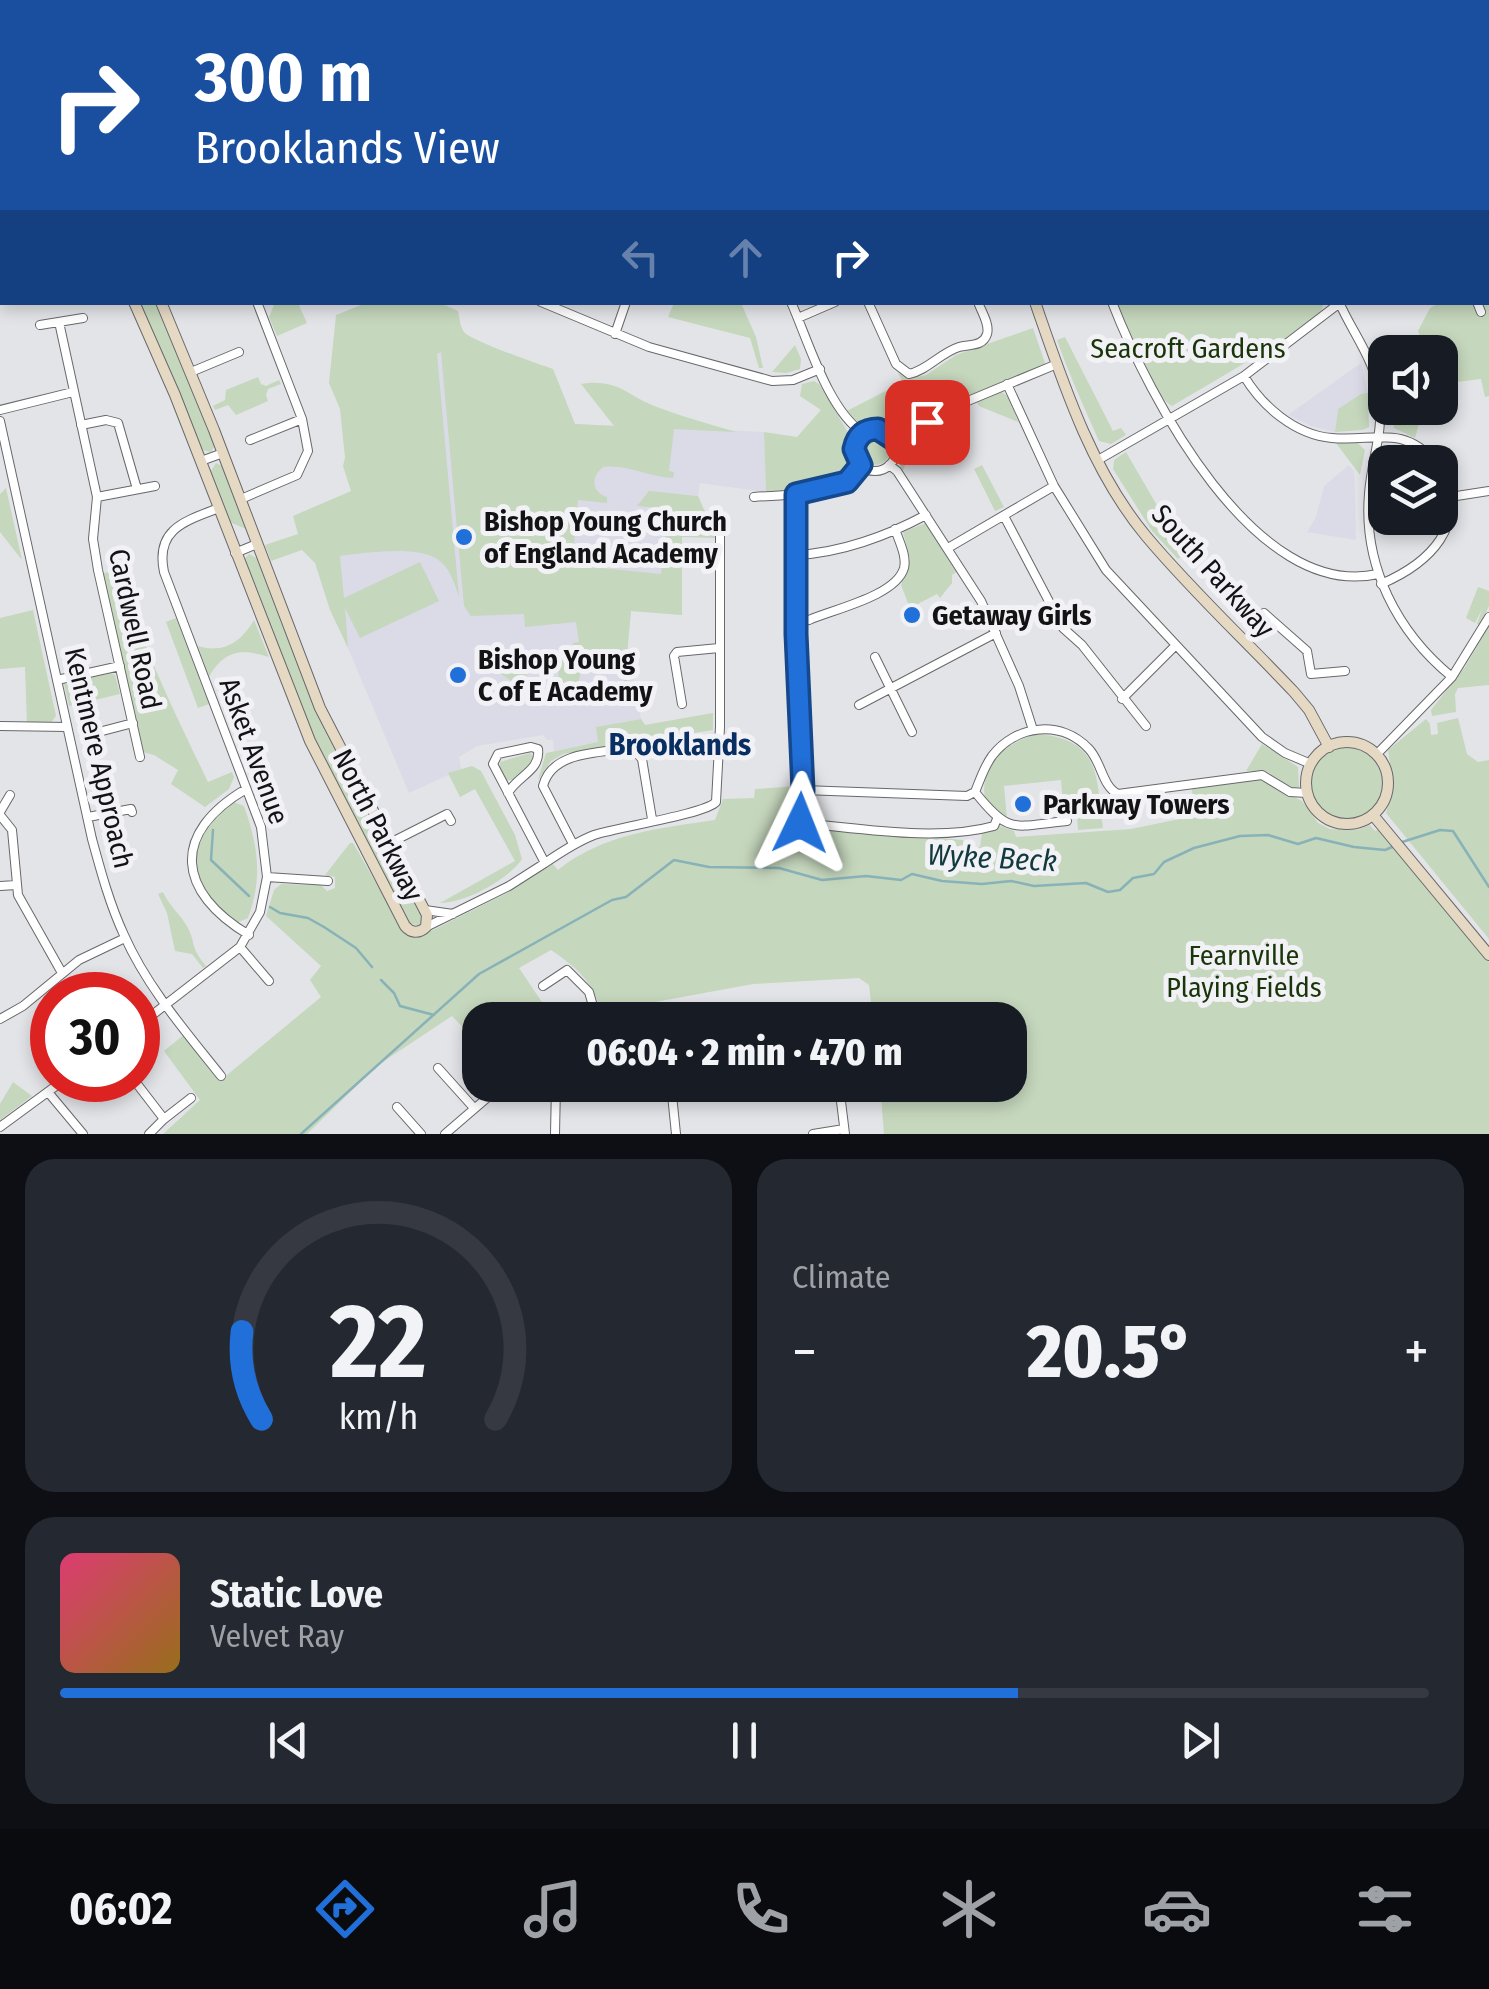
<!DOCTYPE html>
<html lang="en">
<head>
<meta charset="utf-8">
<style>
	body { margin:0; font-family:"Fira Sans Condensed",sans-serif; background:#242831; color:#f1f3f6; height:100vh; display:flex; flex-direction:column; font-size:38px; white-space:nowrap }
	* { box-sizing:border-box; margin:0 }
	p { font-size:32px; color:#9ea1a6 }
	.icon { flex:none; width:55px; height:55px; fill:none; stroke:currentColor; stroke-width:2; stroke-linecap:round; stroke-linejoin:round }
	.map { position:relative; height:1134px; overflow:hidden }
	.sheet { display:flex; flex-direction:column; gap:25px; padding:25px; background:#0d0f14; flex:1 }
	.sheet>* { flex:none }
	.hud { position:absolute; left:0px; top:0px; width:1490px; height:305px; box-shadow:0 5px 15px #0003; background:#1a4fa0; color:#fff; overflow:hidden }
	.fabs { position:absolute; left:1368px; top:335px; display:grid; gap:20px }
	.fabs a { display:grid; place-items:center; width:90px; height:90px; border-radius:20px; background:#171b24; box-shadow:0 5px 15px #0003; font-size:50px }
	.speed { position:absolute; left:30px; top:972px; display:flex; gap:20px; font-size:50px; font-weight:700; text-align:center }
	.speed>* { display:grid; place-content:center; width:130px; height:130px; border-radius:50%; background:#171b24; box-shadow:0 5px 15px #0003; line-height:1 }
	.speed .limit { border:15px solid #d22; background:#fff; color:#111 }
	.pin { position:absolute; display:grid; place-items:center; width:85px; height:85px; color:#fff; margin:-42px; border-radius:20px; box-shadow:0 5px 15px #0006 }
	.me { position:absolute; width:110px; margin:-55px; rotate:2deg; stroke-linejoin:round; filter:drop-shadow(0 0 8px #0008) }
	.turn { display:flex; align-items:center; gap:35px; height:210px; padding:0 30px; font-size:45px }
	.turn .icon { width:130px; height:130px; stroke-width:2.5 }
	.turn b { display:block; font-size:70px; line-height:85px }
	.lanes { display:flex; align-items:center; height:95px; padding:0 30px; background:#0003; justify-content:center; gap:50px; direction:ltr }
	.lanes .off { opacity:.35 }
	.big { font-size:75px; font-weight:800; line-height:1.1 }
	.sheet .widget { flex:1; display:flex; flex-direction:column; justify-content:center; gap:15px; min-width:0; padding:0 35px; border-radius:30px; background:#242831 }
	.sheet .dial { align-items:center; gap:0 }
	.dial svg { height:260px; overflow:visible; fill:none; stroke:#363941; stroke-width:7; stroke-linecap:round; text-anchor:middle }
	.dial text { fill:#f1f3f6; stroke:none }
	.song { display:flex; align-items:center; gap:30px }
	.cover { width:120px; height:120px; border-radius:15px; background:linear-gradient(135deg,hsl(340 70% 55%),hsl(40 70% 35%)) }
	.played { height:10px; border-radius:5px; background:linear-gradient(90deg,#216fd9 70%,#363941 70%) }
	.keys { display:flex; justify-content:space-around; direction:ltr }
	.heat { display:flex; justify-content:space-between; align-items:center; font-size:55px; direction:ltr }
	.sheet .tiles { flex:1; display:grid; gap:25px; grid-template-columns:1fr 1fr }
	.widget:last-child { grid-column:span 2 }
	.trip { position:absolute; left:462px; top:1002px; width:565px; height:100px; border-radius:30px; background:#171b24; box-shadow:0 5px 15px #0003; font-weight:800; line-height:100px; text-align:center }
	.dock { display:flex; height:160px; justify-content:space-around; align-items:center; background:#090b0e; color:#9ea1a6 }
	.dock .icon { width:70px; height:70px }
	.dock .on { color:#216fd9 }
	.dock b { font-size:45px; color:#f1f3f6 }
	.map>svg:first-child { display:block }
</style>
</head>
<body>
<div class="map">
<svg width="1489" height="1134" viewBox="0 0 1489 1134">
	<rect width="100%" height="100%" fill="#e3e4e8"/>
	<path fill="#dadbe7" d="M424 0H623L424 2Z
		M349 320 483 348 553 369 575 424 764 432 766 492 700 483 698 496 682 494V615L631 611 628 645 641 719 597 727 599 742 554 751 553 740H547L543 735 477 746 459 757 461 769 409 793 348 648 339 556 365 553Z
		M1361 363 1368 393 1338 409 1335 432 1311 426 1288 415Z
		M1349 465 1354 471 1356 540 1307 532 1316 517 1324 486Z"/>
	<path fill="#c5d7bd" d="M1489 141V396L1485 397 1481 379 1457 382 1440 367V352H1426L1418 331 1430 308 1439 303 1488 302Z
		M156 302 215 445 211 452 202 450 140 303Z
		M281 302 298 303 307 323 277 336 269 317 274 305Z
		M366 303H440L458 311C460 319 460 328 465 333 473 341 540 365 553 369L575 424 614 426 581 384C619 378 628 397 657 407 683 417 710 424 736 432L674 429 669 471 674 472 673 478C647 477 629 464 603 467 591 477 591 492 607 497V503L578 500 572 565 661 574 668 509 637 506 649 491 698 496C701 502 715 534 715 538L682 537V615L631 611C629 637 625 658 628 685H624L621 653 582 657C580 673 582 694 560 696L557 656 574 654 573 643 579 642 576 622 525 627 524 614 471 616 464 606 441 352 437 354 459 597C455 585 451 571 441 562 422 544 365 553 340 556L344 598 420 562 439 601 360 638 345 608 348 648 330 610 315 563 302 550 271 561 265 545 298 534 293 516 351 491 343 466 345 458 340 409 329 383 336 315Z
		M674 303H741L756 337 763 368H759L750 338 668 317Z
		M1324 303 1321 311 1279 343 1172 406C1152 395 1126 326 1117 303Z
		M1033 328 1045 363 1042 370 1000 391 1009 397 1018 422 979 406 976 401 893 439 878 429 863 433 843 413 903 382 898 373 913 378 926 375 956 355Z
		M1065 337 1113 431 1121 428 1126 435 1111 444 1099 441C1085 409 1070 377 1057 340Z
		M795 345 801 359 800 369 786 373 772 372Z
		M258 377 261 384 266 386 279 380 281 384 268 389 266 395 268 401 236 415 228 405 215 410 213 406 225 400 226 390Z
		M814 381 819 384 849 434 851 466C833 490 794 491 766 492L764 432 797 437 821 410 800 396 802 384Z
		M1368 393 1369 427 1363 430 1335 432 1338 409 1361 394Z
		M1390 408 1413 409 1420 420 1415 438 1394 428Z
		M929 429 932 435 912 446 903 471 898 461 900 445Z
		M860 450a15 15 0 1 1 30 0a15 15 0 1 1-30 0Z
		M1357 442 1365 450 1360 475 1336 443Z
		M1126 452 1184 552 1178 559 1152 531 1113 469 1114 460Z
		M216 463 224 467 246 529 227 521 210 472Z
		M982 465 1004 507 995 511 974 469Z
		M6 488 22 560 0 532V494Z
		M926 523 958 571 952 575V583L940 598 937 594 910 608 901 585 910 559 903 532Z
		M249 554 258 559C301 684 358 802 423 917L420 926 409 923 303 716 243 561Z
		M119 569C140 643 175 713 208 782L232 772 234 777 229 789 205 807 171 784 178 770 154 755 143 752 101 574Z
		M1478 587 1489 591V606L1480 625 1477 624 1482 609 1475 623 1466 618Z
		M33 610 56 716 50 724H27L25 667 0 669V618Z
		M176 618 209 704 198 708 166 622Z
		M254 620 269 657C241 648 224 650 209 677L198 646C224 654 241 642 254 620Z
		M1489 626V685L1458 688 1455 694 1456 712 1432 716 1431 710 1465 667Z
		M520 663 526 669 527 677 516 684 498 672 482 673 479 665Z
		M111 673 115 675 120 694 69 706 64 684Z
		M713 713V730L563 754 551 761 538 780 546 753 598 742 596 727 641 719 645 725Z
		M1426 719 1430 724 1431 735 1438 734 1437 723 1458 718 1467 754 1478 762 1489 760V939L1386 813 1393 786 1388 750Z
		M1037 734C1102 739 1096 778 1103 828L1078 830 1076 804 1063 805 1061 780 1004 786 1007 819H1003L985 799C979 765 1007 742 1037 734Z
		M1262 744 1298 767 1299 787 1291 788 1268 772 1246 771Z
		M1311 784a36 36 0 1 1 72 0a36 36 0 1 1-72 0Z
		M530 753 534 758 530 768 516 780H505L500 772V762Z
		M472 766 481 771 515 835 522 859C508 880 465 903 440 903L515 861 475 789 460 797 448 773Z
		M1261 779 1302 801 1318 823 1330 829 1357 830 1370 825 1375 831 1379 829 1489 962V1134H884L880 1085H1010V1020H873L869 985 859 978 753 984 601 1012C593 981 577 968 551 950L519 968 554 1020H480V1035L472 1037 452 1016 378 1065 307 1134H163L200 1100 164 1051 186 1033 221 1080 321 997 310 980 321 966 266 916 274 890 281 884 321 885 327 891 335 888V877L325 875 350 843H353L405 933 417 938 507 893 551 862 558 870C602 834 660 828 715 820L723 799 754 798 755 789 799 786 796 826 963 840 964 846 980 847 982 833 1000 826 1014 831 1016 837 1131 829 1194 816 1192 789Z
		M231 801 244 806C258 845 263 878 248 918L236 923 210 903 196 872V850L202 830Z
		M163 892C169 906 181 915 188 928 196 944 190 947 206 966L203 968 192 954 175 951 167 913 158 894Z
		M13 1082 32 1096 0 1120V1104Z"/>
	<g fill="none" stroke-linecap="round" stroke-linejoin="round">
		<path stroke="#88b2b8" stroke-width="2.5" d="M213 830 211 860 249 896
			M1399 843 1440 830 1453 831 1489 887
			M270 907 280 913 308 918 324 927 356 948 372 967
			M381 980 394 993 400 1006 434 1015
			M301 1134 479 974 612 900 626 897 674 860 709 867 779 868 822 880 866 876 901 880 912 874 942 881 982 884 1011 881 1034 886 1086 883 1108 892 1120 890 1133 878 1154 874 1164 862 1194 848 1240 836 1268 835 1298 844 1316 838 1354 847 1385 850 1392 847"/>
		<defs>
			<path id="street" d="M85 0 86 2
				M181 0 183 2
				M292 0 294 2
				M382 0 383 2
				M656 0 657 2
				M744 0 745 2
				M844 0 847 2
				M1137 0 1139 2
				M1261 0 1266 2
				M1178 2 1181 0
				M1321 2 1322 0
				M1441 2 1442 0
				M1488 144 1489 141
				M0 209 2 215
				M541 302 649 347 772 381 793 380 820 369
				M791 302C808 340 828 410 863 433
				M868 302 896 364 909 374C928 370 940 353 959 347 969 344 983 347 987 334 990 324 981 311 978 302
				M1112 302C1148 395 1255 602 1378 574
				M1339 302C1354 336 1377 362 1380 401 1383 433 1371 463 1369 494 1363 566 1397 632 1452 677
				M1477 302 1481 312
				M798 318 835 302
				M59 322 97 497 93 539 98 570 140 757
				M40 325 83 318
				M615 334 626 302
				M191 372 239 352
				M1244 376C1262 406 1295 435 1332 438 1373 442 1403 424 1435 462
				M1007 384 1054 486 1106 570 1262 737 1285 753 1311 764
				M0 410 73 392
				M0 421 92 839C101 872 110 905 124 935 147 987 186 1032 221 1076
				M81 425 106 420 118 423 137 489
				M854 450a21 21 0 1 1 42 0a21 21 0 1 1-42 0Z
				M893 439 963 403 1057 364
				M250 440 302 419
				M1098 460 1244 376 1341 302
				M201 461 223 453
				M889 465 897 471 981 601 1019 686 1033 730
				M796 493V634L803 790 800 823C859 828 937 842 994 826L997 819
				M97 497 155 486
				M754 497C794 494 834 497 861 465
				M1450 497 1489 491
				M241 499 297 475 308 451 302 419 257 302
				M1004 516 1063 628 1082 645 1146 726
				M948 548 1054 486
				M235 553 257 544
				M796 555C840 553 887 536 926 515
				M1381 584C1428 564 1471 525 1440 470
				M1264 613 1307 651 1311 674 1345 671
				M796 622 809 620C834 609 896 596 904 568 907 556 899 541 895 529
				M875 657 912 732
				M57 680 120 666
				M1122 699 1176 645
				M682 704 674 656 677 652 719 648
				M859 705 996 633
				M0 726 67 727
				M91 734 133 723
				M1376 755 1452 677 1489 617
				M246 789C170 834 177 892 249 935
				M803 790 967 796 975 792
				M0 812 10 795
				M0 815 12 830 18 895 62 973
				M88 817 131 809 132 812
				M1067 821C1014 826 1010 836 975 792 980 780 984 767 992 756 1016 725 1061 719 1089 749 1102 763 1102 786 1118 794L1262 775 1290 792 1307 793
				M388 844 447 814 451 821
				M573 844 543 786C552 750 602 753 632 748L642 759 652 819
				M545 863C561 852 576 842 594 835 618 827 705 814 716 802L720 727V535
				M267 877 328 881
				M0 886 16 885
				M425 910 453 914
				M426 927 509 886 545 863 493 764 498 754 531 747 538 749C541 771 517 776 508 793
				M240 947 269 981
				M543 986 567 970 589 992 597 1020
				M0 1019 23 1006 79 960 125 938
				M869 1020H872
				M138 1026 240 947 260 912 267 877 261 827 164 572C155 529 185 521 219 508
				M438 1068 474 1108
				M134 1080 164 1119 149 1134
				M671 1085 676 1134
				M839 1085 845 1134
				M48 1092 83 1134
				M397 1107 421 1134
				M164 1119 191 1098
				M0 1127 64 1080
				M445 1134 502 1085
				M555 1134 556 1085
				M813 1134 844 1129"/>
			<path id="secondary" d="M893 0 896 2
				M832 2 835 0
				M0 28 2 32
				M0 67 2 71
				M0 266H2
				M134 302 175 395 310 741 405 926C411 933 419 934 426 927L427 915 320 708 214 430 161 302
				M1035 302C1063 383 1091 470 1146 536 1192 591 1245 640 1294 692L1309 710 1329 747
				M1306 783a41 41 0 1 1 82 0a41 41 0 1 1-82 0Z
				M1373 815 1489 955"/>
		</defs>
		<use href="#street" stroke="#68686c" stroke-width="10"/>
		<use href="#secondary" stroke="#68686c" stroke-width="12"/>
		<use href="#street" stroke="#fff" stroke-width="8"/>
		<use href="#secondary" stroke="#e6d9c4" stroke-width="10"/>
	</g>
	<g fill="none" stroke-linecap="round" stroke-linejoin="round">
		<defs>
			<path id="route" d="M800 823 803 790 796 634V494L847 482 861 465 854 449C857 435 865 429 878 429L893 439 927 422"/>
		</defs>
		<use href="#route" stroke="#15488d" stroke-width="25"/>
		<use href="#route" stroke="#216fd9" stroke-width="18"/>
	</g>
	<g fill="#216fd9" stroke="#f1f1f6" stroke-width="4">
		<circle cx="464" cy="537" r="10"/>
		<circle cx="912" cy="615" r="10"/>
		<circle cx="458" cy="675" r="10"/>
		<circle cx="1023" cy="804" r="10"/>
	</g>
	<g text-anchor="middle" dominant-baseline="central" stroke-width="10" stroke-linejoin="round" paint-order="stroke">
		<g font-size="28" fill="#1a3509" stroke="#f1f1f6">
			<text x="1188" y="348">Seacroft Gardens</text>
			<text x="1244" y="955">Fearnville<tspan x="1244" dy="32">Playing Fields</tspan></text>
		</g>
		<g font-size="28" font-weight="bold" fill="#131315" stroke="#f1f1f6" text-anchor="start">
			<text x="484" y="521">Bishop Young Church<tspan x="484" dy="32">of England Academy</tspan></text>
			<text x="932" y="615">Getaway Girls</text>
			<text x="478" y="659">Bishop Young<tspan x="478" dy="32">C of E Academy</tspan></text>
			<text x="1043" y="804">Parkway Towers</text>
		</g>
		<g font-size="28" fill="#131315" stroke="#f1f1f6">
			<text transform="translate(1213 571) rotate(48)">South Parkway</text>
			<text transform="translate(135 629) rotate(78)">Cardwell Road</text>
			<text transform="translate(254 751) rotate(70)">Asket Avenue</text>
			<text transform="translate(99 758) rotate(77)">Kentmere Approach</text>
			<text transform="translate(378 825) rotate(63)">North Parkway</text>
		</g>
		<g font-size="30" font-weight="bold" fill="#092f62" stroke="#f1f1f6">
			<text x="680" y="745">Brooklands</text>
		</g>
		<g font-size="30" font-style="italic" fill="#113a3f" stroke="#f1f1f6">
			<text transform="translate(992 858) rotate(3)">Wyke Beck</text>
		</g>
	</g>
</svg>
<div class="fabs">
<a><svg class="icon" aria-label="sound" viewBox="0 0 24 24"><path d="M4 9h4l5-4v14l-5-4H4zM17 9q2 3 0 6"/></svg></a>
<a><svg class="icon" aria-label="layers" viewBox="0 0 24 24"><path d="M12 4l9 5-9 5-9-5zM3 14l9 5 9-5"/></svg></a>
</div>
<div class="speed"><div class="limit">30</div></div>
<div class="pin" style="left:927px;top:422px;background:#d93025"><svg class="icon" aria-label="arrive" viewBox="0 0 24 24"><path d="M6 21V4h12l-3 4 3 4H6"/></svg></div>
<svg class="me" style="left:800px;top:823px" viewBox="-20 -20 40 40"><path d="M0-17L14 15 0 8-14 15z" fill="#216fd9" stroke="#fff" stroke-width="4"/></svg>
<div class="trip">06:04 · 2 min · 470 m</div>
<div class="hud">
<div class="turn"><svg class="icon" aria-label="right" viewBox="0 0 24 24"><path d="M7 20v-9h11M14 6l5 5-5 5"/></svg><div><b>300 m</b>Brooklands View</div></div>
<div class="lanes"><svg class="icon off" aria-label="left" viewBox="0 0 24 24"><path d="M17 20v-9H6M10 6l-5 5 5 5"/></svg><svg class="icon off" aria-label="ahead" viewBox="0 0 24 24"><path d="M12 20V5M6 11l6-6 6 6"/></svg><svg class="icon" aria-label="right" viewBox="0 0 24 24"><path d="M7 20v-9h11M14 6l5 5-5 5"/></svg></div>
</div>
</div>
<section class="sheet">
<div class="tiles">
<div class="widget dial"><svg viewBox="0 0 100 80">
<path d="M14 69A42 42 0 1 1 86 69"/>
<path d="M14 69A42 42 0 0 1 8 42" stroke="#216fd9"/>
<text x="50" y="56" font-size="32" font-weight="700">22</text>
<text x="50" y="72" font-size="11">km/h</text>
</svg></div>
<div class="widget"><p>Climate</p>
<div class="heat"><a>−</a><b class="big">20.5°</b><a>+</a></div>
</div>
<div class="widget">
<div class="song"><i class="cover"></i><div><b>Static Love</b><p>Velvet Ray</p></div></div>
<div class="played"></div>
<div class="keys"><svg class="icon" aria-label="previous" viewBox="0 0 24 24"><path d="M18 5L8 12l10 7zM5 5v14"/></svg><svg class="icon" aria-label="pause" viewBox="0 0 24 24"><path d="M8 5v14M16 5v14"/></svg><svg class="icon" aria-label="next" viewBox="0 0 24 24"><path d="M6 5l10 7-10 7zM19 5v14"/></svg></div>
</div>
</div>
</section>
<nav class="dock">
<b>06:02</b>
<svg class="icon on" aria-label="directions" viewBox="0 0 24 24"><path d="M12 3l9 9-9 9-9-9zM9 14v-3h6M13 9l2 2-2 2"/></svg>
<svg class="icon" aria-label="music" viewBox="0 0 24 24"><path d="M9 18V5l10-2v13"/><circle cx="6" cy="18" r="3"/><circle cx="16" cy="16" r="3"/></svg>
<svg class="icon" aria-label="phone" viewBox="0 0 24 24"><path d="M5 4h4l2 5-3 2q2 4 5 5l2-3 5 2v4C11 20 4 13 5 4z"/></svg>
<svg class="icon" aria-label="climate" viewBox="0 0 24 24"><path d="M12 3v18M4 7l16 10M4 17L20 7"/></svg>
<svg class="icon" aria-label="car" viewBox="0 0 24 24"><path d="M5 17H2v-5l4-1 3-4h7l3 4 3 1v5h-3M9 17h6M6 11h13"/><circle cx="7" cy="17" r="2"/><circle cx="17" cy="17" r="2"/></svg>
<svg class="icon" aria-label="filters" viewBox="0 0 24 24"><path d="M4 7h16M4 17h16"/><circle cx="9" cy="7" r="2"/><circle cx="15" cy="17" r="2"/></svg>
</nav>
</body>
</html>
